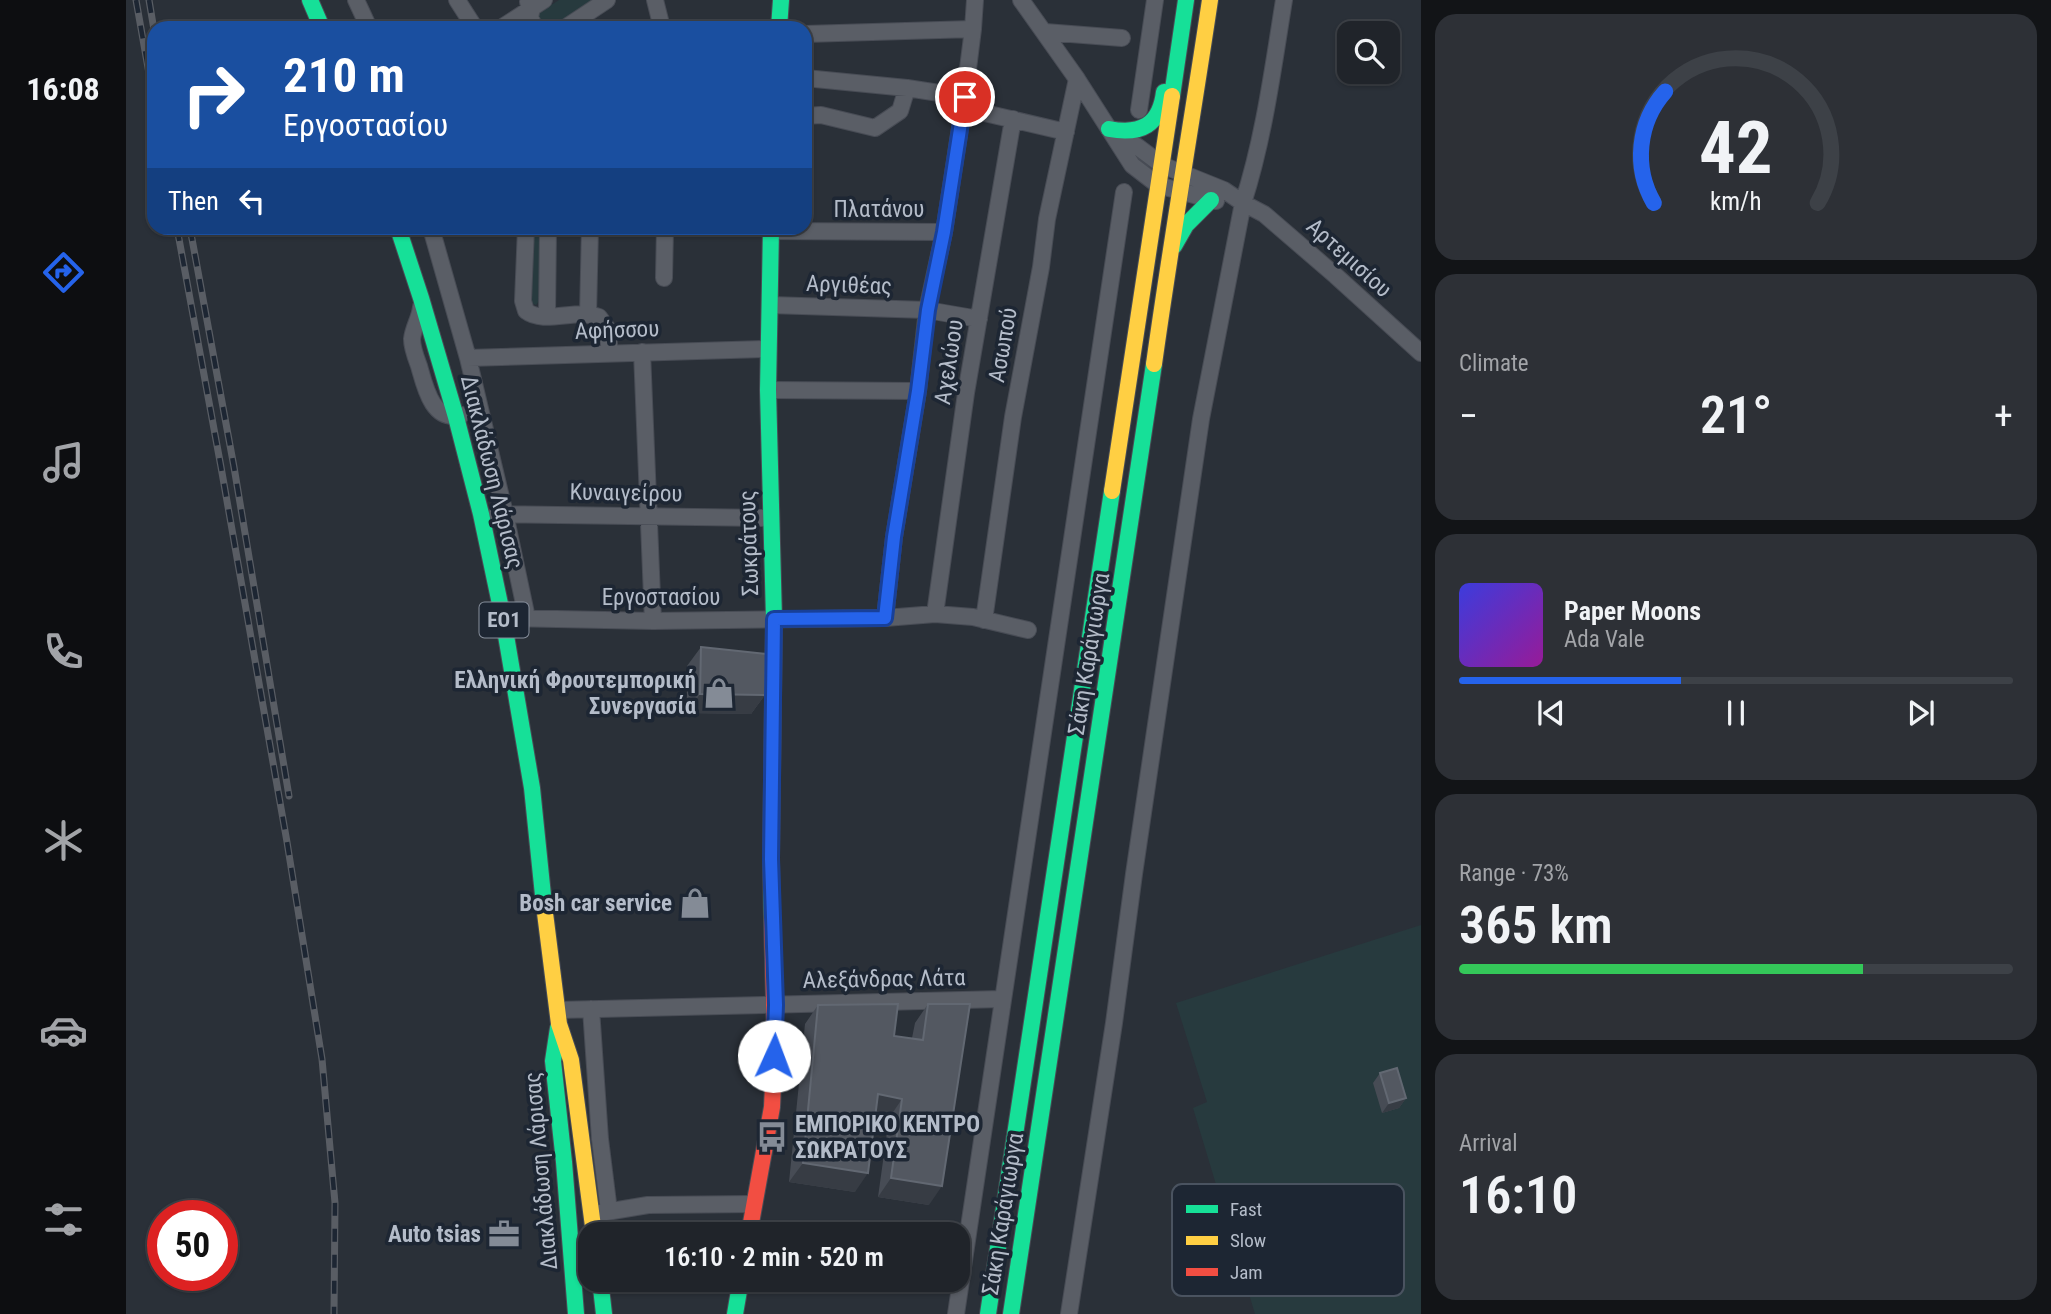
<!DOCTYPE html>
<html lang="en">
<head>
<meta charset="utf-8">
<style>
	body { margin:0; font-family:"Roboto Condensed",sans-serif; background:#2d3036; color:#f1f3f6; height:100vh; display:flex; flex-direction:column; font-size:26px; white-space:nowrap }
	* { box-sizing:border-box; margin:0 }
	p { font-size:23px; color:#a2a4a8 }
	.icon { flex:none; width:38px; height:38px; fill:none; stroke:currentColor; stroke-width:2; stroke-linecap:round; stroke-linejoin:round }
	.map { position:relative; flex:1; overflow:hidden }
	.drawer { display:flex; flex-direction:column; gap:14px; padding:14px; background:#121417; width:630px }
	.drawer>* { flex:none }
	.hud { position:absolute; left:21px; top:21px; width:665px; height:214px; border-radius:21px; box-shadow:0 2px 5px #0004,0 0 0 2px #3d4147; background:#1a4fa0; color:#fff; overflow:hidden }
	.tools { position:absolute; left:1211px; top:21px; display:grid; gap:14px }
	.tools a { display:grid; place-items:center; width:63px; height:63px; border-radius:14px; background:#20242a; box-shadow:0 2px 5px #0004,0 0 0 2px #3d4147; font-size:35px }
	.speed { position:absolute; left:21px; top:1200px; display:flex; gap:14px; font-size:35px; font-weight:700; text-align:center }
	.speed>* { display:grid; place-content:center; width:91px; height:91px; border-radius:50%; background:#20242a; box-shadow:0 2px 5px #0004,0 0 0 2px #3d4147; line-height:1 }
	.speed .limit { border:10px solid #d22; background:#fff; color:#111 }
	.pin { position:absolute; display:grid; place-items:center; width:60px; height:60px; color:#fff; margin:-30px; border:4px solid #fff; border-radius:50%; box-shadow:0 2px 7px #0007 }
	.me { position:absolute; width:77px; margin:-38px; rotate:2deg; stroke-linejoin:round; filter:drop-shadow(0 0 5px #0008) }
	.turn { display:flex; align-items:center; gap:24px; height:147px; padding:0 21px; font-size:32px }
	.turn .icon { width:91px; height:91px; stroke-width:2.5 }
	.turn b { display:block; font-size:49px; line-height:60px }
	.then { display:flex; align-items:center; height:66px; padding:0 21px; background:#0003; gap:14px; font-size:26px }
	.big { font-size:52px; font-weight:600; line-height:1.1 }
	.drawer .card { flex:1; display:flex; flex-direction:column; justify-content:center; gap:10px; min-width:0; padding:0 24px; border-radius:21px; background:#2d3036 }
	.drawer .dial { align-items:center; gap:0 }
	.dial svg { height:182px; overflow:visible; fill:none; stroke:#3d4147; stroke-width:7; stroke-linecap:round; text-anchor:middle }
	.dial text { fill:#f1f3f6; stroke:none }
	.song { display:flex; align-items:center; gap:21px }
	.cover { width:84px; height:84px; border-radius:10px; background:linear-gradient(135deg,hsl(240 70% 55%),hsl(300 70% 35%)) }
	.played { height:7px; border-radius:4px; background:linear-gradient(90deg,#2563eb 40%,#3d4147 40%) }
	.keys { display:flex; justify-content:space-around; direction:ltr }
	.heat { display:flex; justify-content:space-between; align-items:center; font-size:38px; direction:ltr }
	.charge { height:10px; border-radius:5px; background:linear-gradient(90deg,#34c759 73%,#3d4147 0) }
	.trip { position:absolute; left:452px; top:1222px; width:392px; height:70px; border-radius:21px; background:#20242a; box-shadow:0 2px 5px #0004,0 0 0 2px #3d4147; font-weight:600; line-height:70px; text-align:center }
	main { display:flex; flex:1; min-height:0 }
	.tabs { display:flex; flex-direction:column; width:126px; justify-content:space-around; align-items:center; background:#0d0e11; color:#a2a4a8 }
	.tabs .icon { width:49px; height:49px }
	.tabs .active { color:#2563eb }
	.tabs b { font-size:32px; color:#f1f3f6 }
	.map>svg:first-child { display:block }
</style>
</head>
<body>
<main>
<nav class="tabs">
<b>16:08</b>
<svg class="icon active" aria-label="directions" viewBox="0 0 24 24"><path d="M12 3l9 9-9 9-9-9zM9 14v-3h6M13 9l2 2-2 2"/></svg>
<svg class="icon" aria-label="music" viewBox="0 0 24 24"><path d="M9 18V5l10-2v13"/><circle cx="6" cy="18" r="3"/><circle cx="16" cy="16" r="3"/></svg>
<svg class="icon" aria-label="phone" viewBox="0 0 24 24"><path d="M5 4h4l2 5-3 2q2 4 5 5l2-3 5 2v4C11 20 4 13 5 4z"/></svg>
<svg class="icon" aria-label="climate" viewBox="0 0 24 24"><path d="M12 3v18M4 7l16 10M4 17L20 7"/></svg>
<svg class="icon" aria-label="car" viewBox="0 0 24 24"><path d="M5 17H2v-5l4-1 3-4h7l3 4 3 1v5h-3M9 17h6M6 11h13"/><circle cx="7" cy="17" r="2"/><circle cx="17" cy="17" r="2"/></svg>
<svg class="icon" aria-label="filters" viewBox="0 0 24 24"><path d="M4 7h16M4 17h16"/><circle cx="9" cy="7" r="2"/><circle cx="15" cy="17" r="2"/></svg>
</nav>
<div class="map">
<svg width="1295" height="1314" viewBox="0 0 1295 1314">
	<rect width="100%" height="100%" fill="#2a3038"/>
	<path fill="#273a3e" d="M433 0H468L426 28H414L407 17Z
		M406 228H414L413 301 410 305 405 303Z
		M1295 925V1314H1129L1067 1108 1081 1102 1050 1003Z"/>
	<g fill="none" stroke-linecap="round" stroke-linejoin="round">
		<defs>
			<path id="street" d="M230 0 243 28
				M331 0 349 28
				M529 0 536 28
				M895 0 951 79 1006 165 1032 185 1090 201
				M402 2 406 8 404 17 409 28
				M375 28 418 0
				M439 28 481 0
				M919 32 996 38
				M679 34 847 29
				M679 78 781 88 839 97
				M837 108 940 132
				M1013 110 1029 0
				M679 116 695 115 749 128 774 111 781 88
				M988 132 1012 147 1036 165 1098 190 1117 203 1138 214 1210 276 1295 353
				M305 228 342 358 379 514 401 618
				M400 228 397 301 400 311C418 325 451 308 473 317L481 328 484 353
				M645 231 818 232
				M538 278 539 228
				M644 305 801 310 853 319
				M295 307C294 318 287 328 286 339 286 348 290 358 293 366 299 387 306 422 335 415
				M462 315 464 228
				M421 316 422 228
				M516 352 527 621
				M342 358 642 349
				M642 390 792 391
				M371 514 645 518
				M809 614 840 393 887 119
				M377 618 527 621 759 618 809 614 847 617 902 630
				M759 618 768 537 792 391 801 310 818 232 837 108 847 29 849 0
				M858 620 887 417 915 267 921 219 951 79
				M465 1009 474 1139 483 1211
				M432 1010 876 999
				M474 1213 522 1205 628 1204
				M830 1314 998 192
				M943 1314 988 1023 1008 874 1075 419 1117 203C1138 138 1147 68 1158 0"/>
			<path id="fast" d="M184 0 196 28
				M653 28 655 0
				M1046 96 1060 0
				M983 129C1015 135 1034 125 1038 92
				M272 228 295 298 330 417 355 514 377 618 406 788 418 905
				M645 228 642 390 648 619 645 859 646 919
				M1048 246 1060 225 1085 200
				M432 1028 427 1061 438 1162 450 1314
				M474 1279 478 1314
				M609 1314 615 1279
				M862 1314 986 491
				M885 1314 1028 364"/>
			<path id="slow" d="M1028 364C1045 242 1066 121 1084 0
				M986 491 1046 96
				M418 905 433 1024 445 1060 468 1234"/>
			<path id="jam" d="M623 1234 646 1107 649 1039 646 919"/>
		</defs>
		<use href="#street" stroke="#484c55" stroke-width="18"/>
		<use href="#fast" stroke="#484c55" stroke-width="18"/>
		<use href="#slow" stroke="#484c55" stroke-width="18"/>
		<use href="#jam" stroke="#484c55" stroke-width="18"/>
		<use href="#street" stroke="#5a5e66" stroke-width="16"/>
		<use href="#fast" stroke="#16e098" stroke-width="16"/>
		<use href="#slow" stroke="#ffcf43" stroke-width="16"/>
		<use href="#jam" stroke="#f24e42" stroke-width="16"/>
		<defs>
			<path id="rail" d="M10 0 28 102
				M23 0 28 30
				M51 228 95 467 161 842 196 1059 209 1203 208 1314
				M64 228 108 467 163 796"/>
		</defs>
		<use href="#rail" stroke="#595d64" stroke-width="7"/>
		<use href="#rail" stroke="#1d2633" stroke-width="4.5" stroke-dasharray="13" stroke-linecap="butt"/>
	</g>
	<path fill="#474c55" d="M575 647 639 695 625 714 561 713V666Z
		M802 1004 803 1205 752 1197 763 1118 750 1115 729 1192 663 1182 679 1024 692 1005 768 1036 786 1038 789 1023Z
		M1254 1073 1280 1098 1273 1108 1256 1113 1247 1083Z"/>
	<path fill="#373c44" d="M574 694 639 695 625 714 561 713Z
		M752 1094 776 1099 763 1118 739 1113Z
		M1280 1098 1273 1108 1256 1113 1263 1103Z
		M677 1163 742 1173 729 1192 663 1182Z
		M765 1178 816 1186 803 1205 752 1197Z"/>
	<path fill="#535861" stroke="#626872" stroke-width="2" d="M575 647 640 654 639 695 574 694Z
		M772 1004 768 1036 797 1040 802 1004H844L816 1186 765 1178 776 1099 752 1094 742 1173 677 1163 692 1005Z
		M1271 1068 1280 1098 1263 1103 1254 1073Z"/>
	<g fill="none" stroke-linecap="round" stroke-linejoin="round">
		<defs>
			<path id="route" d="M648 1056 650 1005 645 859 648 619 759 618 768 537 792 391 802 310 818 232 839 97"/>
		</defs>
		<use href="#route" stroke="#184099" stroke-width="18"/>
		<use href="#route" stroke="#2563eb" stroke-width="12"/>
	</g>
	<defs>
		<symbol id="shop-bare" viewBox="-9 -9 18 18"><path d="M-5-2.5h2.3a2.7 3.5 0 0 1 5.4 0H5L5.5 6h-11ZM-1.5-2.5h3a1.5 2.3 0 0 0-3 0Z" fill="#848b96" stroke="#1d2633" stroke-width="2.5" paint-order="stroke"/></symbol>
		<symbol id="bus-bare" viewBox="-9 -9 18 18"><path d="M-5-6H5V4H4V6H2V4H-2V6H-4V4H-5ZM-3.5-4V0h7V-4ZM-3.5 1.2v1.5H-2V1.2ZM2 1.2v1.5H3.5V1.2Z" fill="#848b96" stroke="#1d2633" stroke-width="2.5" paint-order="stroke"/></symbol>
		<symbol id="office-bare" viewBox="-9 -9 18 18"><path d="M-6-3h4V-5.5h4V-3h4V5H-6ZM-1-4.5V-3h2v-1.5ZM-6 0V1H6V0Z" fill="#848b96" stroke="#1d2633" stroke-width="2.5" paint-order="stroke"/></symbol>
	</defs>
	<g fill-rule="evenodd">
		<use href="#shop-bare" x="571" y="671" width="44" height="44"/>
		<use href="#shop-bare" x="547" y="881" width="44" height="44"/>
		<use href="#bus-bare" x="624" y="1115" width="44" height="44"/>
		<use href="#office-bare" x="356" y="1212" width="44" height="44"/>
	</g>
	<g text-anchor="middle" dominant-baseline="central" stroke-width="7" stroke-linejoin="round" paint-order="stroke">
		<rect fill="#1d2633" stroke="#878f9c" stroke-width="2" x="353.5" y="602.5" width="49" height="35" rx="5"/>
		<g font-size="21" font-weight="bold" fill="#b4bcc9">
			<text x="378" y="620">ΕΟ1</text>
		</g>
		<g font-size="23" fill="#b4bcc9" stroke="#1d2633">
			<text x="753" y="209">Πλατάνου</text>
			<text transform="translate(1223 258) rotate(42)">Αρτεμισίου</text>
			<text transform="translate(723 285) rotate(2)">Αργιθέας</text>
			<text transform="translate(491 330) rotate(-2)">Αφήσσου</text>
			<text transform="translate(877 345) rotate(-80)">Ασωπού</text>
			<text transform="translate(823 362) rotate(-81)">Αχελώου</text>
			<text transform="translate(366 472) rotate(76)">Διακλάδωση Λάρισας</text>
			<text transform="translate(500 493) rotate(1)">Κυναιγείρου</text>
			<text transform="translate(623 543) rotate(-92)">Σωκράτους</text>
			<text x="535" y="597">Εργοστασίου</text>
			<text transform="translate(963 654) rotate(-81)">Σάκη Καράγιωργα</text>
			<text transform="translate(758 979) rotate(-1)">Αλεξάνδρας Λάτα</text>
			<text transform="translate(415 1171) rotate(-95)">Διακλάδωση Λάρισας</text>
			<text transform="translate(877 1214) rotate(-81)">Σάκη Καράγιωργα</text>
		</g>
		<g font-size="23" font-weight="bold" fill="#b4bcc9" stroke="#1d2633" text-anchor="end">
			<text x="570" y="680">Ελληνική Φρουτεμπορική<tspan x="570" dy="26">Συνεργασία</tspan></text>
			<text x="546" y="903">Bosh car service</text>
			<text x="669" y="1124" text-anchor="start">ΕΜΠΟΡΙΚΟ ΚΕΝΤΡΟ<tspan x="669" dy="26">ΣΩΚΡΑΤΟΥΣ</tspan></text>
			<text x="355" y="1234">Auto tsias</text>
		</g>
	</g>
	<rect x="1046" y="1184" width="232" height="112" rx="10" fill="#1d2633" stroke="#4a5360" stroke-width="2"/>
	<rect x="1060" y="1205" width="32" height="8" fill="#16e098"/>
	<rect x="1060" y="1236" width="32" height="9" fill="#ffcf43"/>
	<rect x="1060" y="1268" width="32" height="8" fill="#f24e42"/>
	<g font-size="19" fill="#b4bcc9">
		<text x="1104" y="1216">Fast</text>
		<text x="1104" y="1247">Slow</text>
		<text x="1104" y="1279">Jam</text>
	</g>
</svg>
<div class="tools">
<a><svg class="icon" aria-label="search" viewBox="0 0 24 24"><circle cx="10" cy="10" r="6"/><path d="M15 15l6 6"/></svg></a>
</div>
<div class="speed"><div class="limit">50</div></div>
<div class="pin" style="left:839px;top:97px;background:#d93025"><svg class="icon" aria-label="arrive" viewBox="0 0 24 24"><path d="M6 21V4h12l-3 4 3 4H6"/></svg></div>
<svg class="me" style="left:648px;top:1056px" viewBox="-20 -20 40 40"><circle r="19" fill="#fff"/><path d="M0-13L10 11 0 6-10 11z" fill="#2563eb"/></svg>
<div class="trip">16:10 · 2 min · 520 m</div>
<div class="hud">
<div class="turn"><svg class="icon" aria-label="right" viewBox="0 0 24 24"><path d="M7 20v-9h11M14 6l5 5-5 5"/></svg><div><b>210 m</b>Εργοστασίου</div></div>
<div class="then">Then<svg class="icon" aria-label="left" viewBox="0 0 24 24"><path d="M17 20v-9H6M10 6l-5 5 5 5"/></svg></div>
</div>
</div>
<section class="drawer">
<div class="card dial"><svg viewBox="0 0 100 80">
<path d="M14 69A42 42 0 1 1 86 69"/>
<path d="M14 69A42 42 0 0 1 19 20" stroke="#2563eb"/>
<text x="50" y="56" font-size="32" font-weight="700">42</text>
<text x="50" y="72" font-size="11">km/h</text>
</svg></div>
<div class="card"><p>Climate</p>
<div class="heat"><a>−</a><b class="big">21°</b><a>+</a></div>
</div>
<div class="card">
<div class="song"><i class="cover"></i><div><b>Paper Moons</b><p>Ada Vale</p></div></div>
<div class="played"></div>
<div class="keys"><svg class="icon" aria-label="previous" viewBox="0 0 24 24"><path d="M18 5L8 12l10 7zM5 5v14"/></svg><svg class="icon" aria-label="pause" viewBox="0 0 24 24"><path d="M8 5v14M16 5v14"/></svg><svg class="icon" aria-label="next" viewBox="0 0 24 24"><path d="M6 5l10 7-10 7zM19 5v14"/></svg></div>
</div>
<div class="card"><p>Range · 73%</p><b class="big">365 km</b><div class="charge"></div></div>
<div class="card"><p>Arrival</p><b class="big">16:10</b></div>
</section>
</main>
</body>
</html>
